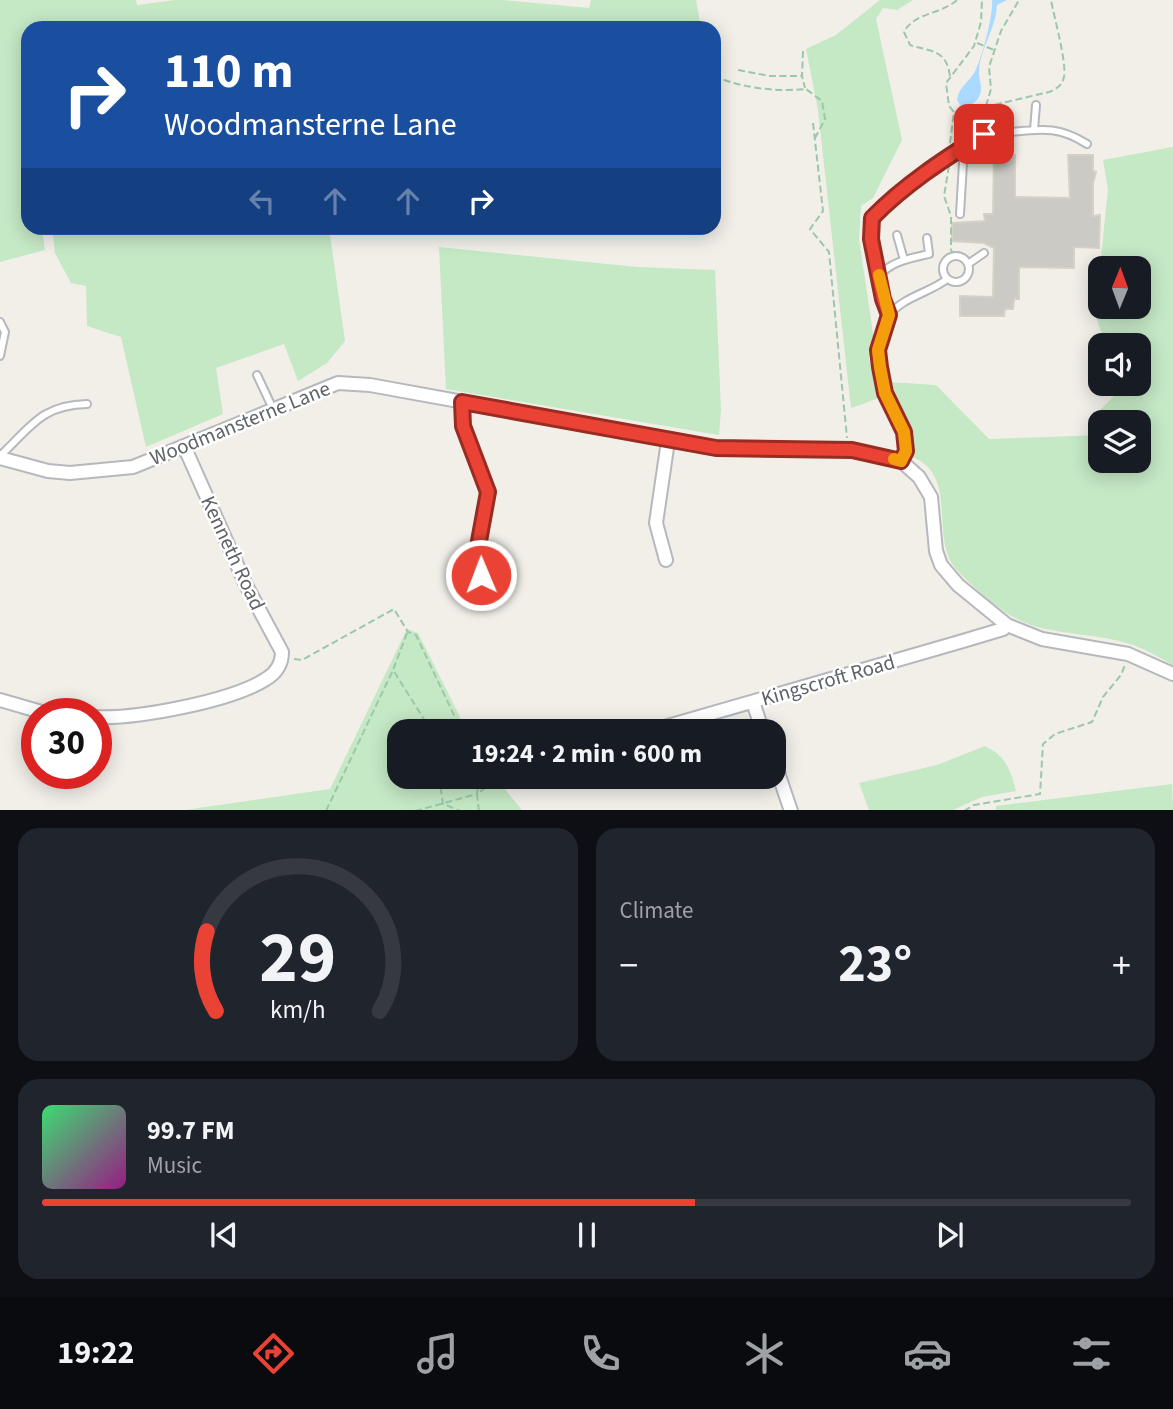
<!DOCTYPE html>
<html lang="en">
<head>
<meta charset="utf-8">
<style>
	body { margin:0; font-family:"Source Sans 3",sans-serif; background:#20242c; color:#f1f3f6; height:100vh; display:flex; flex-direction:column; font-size:26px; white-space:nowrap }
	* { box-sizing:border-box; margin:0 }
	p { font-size:23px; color:#9ea1a6 }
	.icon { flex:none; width:38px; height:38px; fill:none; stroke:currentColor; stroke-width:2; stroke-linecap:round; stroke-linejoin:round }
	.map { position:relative; height:810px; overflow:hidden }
	.side { display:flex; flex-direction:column; gap:18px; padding:18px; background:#0d0f14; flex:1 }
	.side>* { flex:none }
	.guide { position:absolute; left:21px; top:21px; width:700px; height:214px; border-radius:21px; box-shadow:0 4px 18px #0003; background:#1a4fa0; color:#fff; overflow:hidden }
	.needle { width:46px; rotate:1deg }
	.tools { position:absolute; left:1088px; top:256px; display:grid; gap:14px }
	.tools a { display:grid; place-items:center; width:63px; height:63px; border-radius:14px; background:#171b24; box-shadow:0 4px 18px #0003; font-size:35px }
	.speed { position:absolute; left:21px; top:698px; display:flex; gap:14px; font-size:35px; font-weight:700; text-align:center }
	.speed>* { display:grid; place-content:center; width:91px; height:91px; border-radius:50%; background:#171b24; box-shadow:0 4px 18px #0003; line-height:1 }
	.speed .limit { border:10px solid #d22; background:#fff; color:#111 }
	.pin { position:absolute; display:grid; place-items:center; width:60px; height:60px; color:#fff; margin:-30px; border-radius:14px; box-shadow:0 4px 10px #0006 }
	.me { position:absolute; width:77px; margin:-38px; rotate:359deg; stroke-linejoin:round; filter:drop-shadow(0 0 5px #0008) }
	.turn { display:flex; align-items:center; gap:24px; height:147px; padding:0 28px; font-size:32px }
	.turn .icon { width:91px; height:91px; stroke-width:2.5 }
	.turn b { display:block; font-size:49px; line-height:60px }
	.lanes { display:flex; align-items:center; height:66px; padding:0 28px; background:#0003; justify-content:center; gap:35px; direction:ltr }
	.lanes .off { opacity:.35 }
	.big { font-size:52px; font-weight:700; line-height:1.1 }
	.side .tile { flex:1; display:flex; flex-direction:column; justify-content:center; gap:10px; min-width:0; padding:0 24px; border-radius:21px; background:#20242c }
	.side .dial { align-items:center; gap:0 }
	.dial svg { height:182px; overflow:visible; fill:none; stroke:#363941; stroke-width:7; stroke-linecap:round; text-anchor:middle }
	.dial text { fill:#f1f3f6; stroke:none }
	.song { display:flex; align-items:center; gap:21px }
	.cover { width:84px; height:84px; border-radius:10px; background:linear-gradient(135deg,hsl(140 70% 55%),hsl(310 70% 35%)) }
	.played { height:7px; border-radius:4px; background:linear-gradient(90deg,#ea4335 60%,#363941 60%) }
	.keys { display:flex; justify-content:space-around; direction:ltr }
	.heat { display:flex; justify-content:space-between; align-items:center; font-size:38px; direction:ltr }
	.side .tiles { flex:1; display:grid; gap:18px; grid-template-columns:1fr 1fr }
	.tile:last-child { grid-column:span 2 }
	.trip { position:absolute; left:387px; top:719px; width:399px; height:70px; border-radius:21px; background:#171b24; box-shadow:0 4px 18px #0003; font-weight:700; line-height:70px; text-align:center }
	.tabs { display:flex; height:112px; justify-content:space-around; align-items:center; background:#090b0e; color:#9ea1a6 }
	.tabs .icon { width:49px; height:49px }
	.tabs .on { color:#ea4335 }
	.tabs b { font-size:32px; color:#f1f3f6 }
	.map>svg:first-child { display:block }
</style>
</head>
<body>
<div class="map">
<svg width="1173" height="811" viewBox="0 0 1173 811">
	<rect width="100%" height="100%" fill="#f1efe8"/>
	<path fill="#c5e8c5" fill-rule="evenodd" d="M0 0H136L137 5 176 0H502L589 8 591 0H696L701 28H28V126L24 128 28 148V228H42L45 250 0 262Z
		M880 0H913L897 10 883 8 876 19 902 140 873 198 861 206 859 239 874 340 869 358 879 398 851 408 818 110 806 49 836 35Z
		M1173 147V665C1159 657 1145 649 1130 644 1099 634 1065 635 1034 626 1005 617 978 592 957 570 928 538 960 475 912 457L910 431 893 403 887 382 936 385 989 439 1101 435V460H1139V422H1101V429L1088 430 1100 410 1122 388 1120 383H1139V345H1106L1095 315 1108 189 1103 160ZM1101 268H1139V306H1101Z
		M52 228H329L345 341 327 363 298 381 284 344 216 368 223 414 146 447 121 337 87 326 86 286 71 283 55 253Z
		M439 247 637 267 715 270 721 410 719 435 446 389Z
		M407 629 418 633 467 731 399 732V777H495L522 810H185L330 789Z
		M985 746C1006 756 1010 769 1016 791L982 797 953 810H869L859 783 937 765Z
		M1172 784 1173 810H996V806Z"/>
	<path fill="#aadaff" d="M992 0H1007L997 5C996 28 981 47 979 70 978 79 984 87 979 97 976 102 971 105 966 107L961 106 957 100C959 87 967 84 974 73 981 63 994 12 992 0Z"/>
	<path fill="#cccac5" stroke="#d6d1c6" stroke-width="2" d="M994 155H1015V197L1070 198 1068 155H1093V171L1096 172 1093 183V216L1100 215 1099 248 1074 247V268L1019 267V299H1014L1013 309H1005L1004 316H960V296L993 297 994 248 984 243 952 241V223L985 221 984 214H993Z"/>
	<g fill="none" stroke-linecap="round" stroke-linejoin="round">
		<defs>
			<path id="lane" d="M1034 130 1036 105
				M960 214 964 146
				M897 235 904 260
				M943 269a13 13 0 1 1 26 0a13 13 0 1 1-26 0Z
				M968 264 984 253
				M879 276C891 261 912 258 929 254L927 238
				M889 315C878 285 871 249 872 218 892 197 957 143 983 134 991 132 1002 133 1010 132 1042 129 1059 126 1087 144
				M0 322 5 332 0 356
				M257 375 273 409
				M0 456C31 427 41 405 87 404
				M901 461C919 422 852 370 888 317 901 297 930 293 947 279"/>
			<path id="street" d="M462 402 463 426 488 492 477 552 481 575
				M0 458 48 471 70 473 133 467 338 383 370 385 716 448 852 450 901 461 919 477 931 497 936 551 941 565 958 585 1007 625 1042 639 1128 654 1173 674
				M666 560 656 523 668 441
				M0 700 45 713 61 714
				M753 702 763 732
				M96 717C137 719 232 701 266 679 276 673 282 664 282 652L246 585 184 446
				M647 732 963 641 1003 629 1007 625
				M774 761 791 811"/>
		</defs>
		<use href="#lane" stroke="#b5b8bc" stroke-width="10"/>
		<use href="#street" stroke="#b5b8bc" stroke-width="16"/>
		<path stroke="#9cc7a9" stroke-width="2" stroke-dasharray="7 3.5" stroke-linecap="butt" d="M977 43 994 50
			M803 51 802 76 805 88
			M738 70 770 76H802
			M714 76C741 88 777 92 806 89L822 101 825 119 815 138
			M950 76C946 49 932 52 910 45L904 32C913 13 942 14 957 0
			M986 106 991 89 989 67 1001 31 1019 0
			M955 112 971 114 985 107 1049 92C1056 89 1062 86 1064 77 1067 63 1054 17 1051 0
			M813 123 823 211 810 229 829 252 847 438
			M950 143 954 112 949 106 946 83 974 46 981 22 982 0
			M949 166 944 196 951 216V250L954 255
			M407 633 393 670 432 732
			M294 659 302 660 394 609 408 632 416 635 462 732
			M439 777 443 804 461 811
			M326 811 393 670
			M415 811 477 794 479 777
			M479 811 477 794 499 777
			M964 811 974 805 1040 794 1043 744 1055 734 1092 722 1103 697 1121 675 1125 665"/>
		<use href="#lane" stroke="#fff" stroke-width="6"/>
		<use href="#street" stroke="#fff" stroke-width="12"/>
	</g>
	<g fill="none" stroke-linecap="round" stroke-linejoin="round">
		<defs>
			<path id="route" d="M481 575 477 552 488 492 463 426 462 402 716 448 852 450 901 461 906 451 904 432 885 393 880 367 878 350 889 315 883 299 871 239 872 218C904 185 944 159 984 134"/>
		</defs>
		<use href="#route" stroke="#982c22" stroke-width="18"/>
		<use href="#route" stroke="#ea4335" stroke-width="12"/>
		<path stroke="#f59e0b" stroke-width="12" d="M879 275 889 315 878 350 880 367 885 393 904 432 906 451 901 461 894 459"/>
	</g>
	<g text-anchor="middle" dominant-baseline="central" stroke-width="5" stroke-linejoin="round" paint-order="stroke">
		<g font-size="21" fill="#5f6368" stroke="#fff">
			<text transform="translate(240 423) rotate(-22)">Woodmansterne Lane</text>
			<text transform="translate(233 553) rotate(65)">Kenneth Road</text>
			<text transform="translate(828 680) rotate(-16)">Kingscroft Road</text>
		</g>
	</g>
</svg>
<div class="tools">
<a><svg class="needle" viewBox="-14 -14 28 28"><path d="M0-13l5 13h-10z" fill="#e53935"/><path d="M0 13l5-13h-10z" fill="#9ea1a6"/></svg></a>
<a><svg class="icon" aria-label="sound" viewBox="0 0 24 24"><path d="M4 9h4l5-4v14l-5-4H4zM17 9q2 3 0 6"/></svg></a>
<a><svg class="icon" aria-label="layers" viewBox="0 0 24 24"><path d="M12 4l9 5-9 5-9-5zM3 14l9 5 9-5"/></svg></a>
</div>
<div class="speed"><div class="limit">30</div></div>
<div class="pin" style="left:984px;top:134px;background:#d93025"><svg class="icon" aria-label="arrive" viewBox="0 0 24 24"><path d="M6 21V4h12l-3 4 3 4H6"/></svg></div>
<svg class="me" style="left:481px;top:575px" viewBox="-20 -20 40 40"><circle r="17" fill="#ea4335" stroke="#fff" stroke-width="3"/><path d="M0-11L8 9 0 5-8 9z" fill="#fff"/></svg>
<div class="trip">19:24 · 2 min · 600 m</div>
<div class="guide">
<div class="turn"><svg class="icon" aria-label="right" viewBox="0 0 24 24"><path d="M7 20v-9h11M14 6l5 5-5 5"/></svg><div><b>110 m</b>Woodmansterne Lane</div></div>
<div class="lanes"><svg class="icon off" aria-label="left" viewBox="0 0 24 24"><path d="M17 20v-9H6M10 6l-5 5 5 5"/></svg><svg class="icon off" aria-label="ahead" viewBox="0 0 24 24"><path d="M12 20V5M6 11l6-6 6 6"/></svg><svg class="icon off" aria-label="ahead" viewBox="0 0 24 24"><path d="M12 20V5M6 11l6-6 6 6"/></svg><svg class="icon" aria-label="right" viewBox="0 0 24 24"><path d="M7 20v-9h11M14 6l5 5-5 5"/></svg></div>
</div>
</div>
<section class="side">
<div class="tiles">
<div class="tile dial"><svg viewBox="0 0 100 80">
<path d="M14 69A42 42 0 1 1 86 69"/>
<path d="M14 69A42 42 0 0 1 10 34" stroke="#ea4335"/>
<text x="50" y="56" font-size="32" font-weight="700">29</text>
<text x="50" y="72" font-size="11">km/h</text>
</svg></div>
<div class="tile"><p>Climate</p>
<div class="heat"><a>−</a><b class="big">23°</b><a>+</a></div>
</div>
<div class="tile">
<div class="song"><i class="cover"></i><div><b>99.7 FM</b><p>Music</p></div></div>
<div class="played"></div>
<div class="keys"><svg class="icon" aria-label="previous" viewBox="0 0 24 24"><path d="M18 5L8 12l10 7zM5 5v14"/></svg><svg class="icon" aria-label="pause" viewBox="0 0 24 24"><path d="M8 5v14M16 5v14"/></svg><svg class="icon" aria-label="next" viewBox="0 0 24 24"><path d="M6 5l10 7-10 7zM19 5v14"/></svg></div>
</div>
</div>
</section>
<nav class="tabs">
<b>19:22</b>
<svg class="icon on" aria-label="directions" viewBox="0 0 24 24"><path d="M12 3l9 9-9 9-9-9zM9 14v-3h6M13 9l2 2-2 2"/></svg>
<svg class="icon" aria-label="music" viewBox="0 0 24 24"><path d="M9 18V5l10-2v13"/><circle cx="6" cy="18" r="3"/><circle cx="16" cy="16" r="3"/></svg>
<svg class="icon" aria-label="phone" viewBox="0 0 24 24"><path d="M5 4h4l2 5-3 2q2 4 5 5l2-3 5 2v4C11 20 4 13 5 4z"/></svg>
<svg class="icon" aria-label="climate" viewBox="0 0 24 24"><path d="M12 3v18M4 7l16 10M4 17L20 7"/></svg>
<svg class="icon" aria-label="car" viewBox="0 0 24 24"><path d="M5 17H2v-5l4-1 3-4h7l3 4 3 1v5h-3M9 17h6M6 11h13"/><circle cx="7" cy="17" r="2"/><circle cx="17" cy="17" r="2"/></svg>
<svg class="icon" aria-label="filters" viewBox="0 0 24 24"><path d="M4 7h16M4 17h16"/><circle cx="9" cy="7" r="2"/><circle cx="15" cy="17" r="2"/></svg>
</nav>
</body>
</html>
